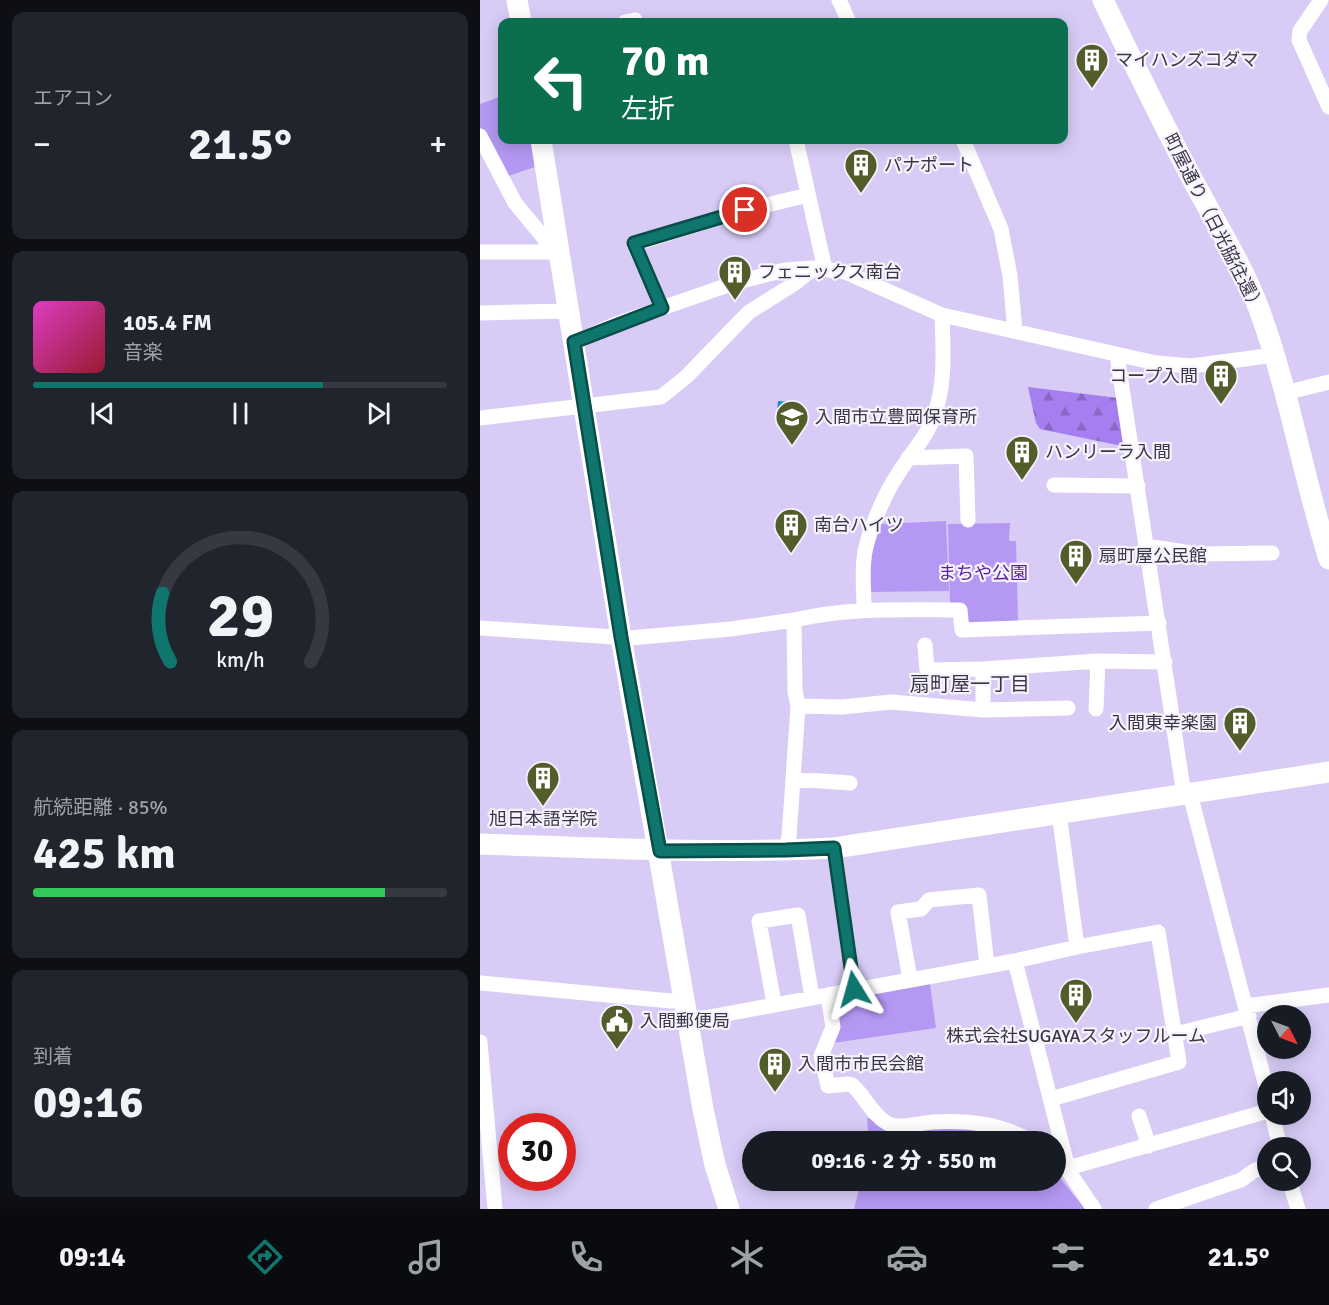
<!DOCTYPE html>
<html lang="ja">
<head>
<meta charset="utf-8">
<style>
	body { margin:0; font-family:Signika,"Noto Sans JP",sans-serif; background:#20242c; color:#f1f3f6; height:100vh; display:flex; flex-direction:column; font-size:22px; white-space:nowrap }
	* { box-sizing:border-box; margin:0 }
	p { font-size:20px; color:#9ea1a6 }
	.icon { flex:none; width:33px; height:33px; fill:none; stroke:currentColor; stroke-width:2; stroke-linecap:round; stroke-linejoin:round }
	.map { position:relative; flex:1; overflow:hidden }
	.details { display:flex; flex-direction:column; gap:12px; padding:12px; background:#0d0f14; width:480px }
	.details>* { flex:none }
	.top-card { position:absolute; left:18px; top:18px; width:570px; height:126px; border-radius:12px; box-shadow:0 3px 15px #0003; background:#0b6e4f; color:#fff; overflow:hidden }
	.needle { width:39px; rotate:132deg }
	.controls { position:absolute; left:777px; top:1005px; display:grid; gap:12px }
	.controls a { display:grid; place-items:center; width:54px; height:54px; border-radius:50%; background:#171b24; box-shadow:0 3px 15px #0003; font-size:30px }
	.speed { position:absolute; left:18px; top:1113px; display:flex; gap:12px; font-size:30px; font-weight:700; text-align:center }
	.speed>* { display:grid; place-content:center; width:78px; height:78px; border-radius:50%; background:#171b24; box-shadow:0 3px 15px #0003; line-height:1 }
	.speed .limit { border:9px solid #d22; background:#fff; color:#111 }
	.pin { position:absolute; display:grid; place-items:center; width:51px; height:51px; color:#fff; margin:-26px; border:3px solid #fff; border-radius:50%; box-shadow:0 2px 6px #0007 }
	.me { position:absolute; width:66px; margin:-33px; rotate:352deg; stroke-linejoin:round; filter:drop-shadow(0 0 4px #0008) }
	.turn { display:flex; align-items:center; gap:21px; height:126px; padding:0 24px; font-size:27px }
	.turn .icon { width:78px; height:78px; stroke-width:2.5 }
	.turn b { display:block; font-size:42px; line-height:51px }
	.big { font-size:45px; font-weight:800; line-height:1.1 }
	.details .tile { flex:1; display:flex; flex-direction:column; justify-content:center; gap:9px; min-width:0; padding:0 21px; border-radius:12px; background:#20242c }
	.details .dial { align-items:center; gap:0 }
	.dial svg { height:156px; overflow:visible; fill:none; stroke:#363941; stroke-width:7; stroke-linecap:round; text-anchor:middle }
	.dial text { fill:#f1f3f6; stroke:none }
	.song { display:flex; align-items:center; gap:18px }
	.cover { width:72px; height:72px; border-radius:9px; background:linear-gradient(135deg,hsl(310 70% 55%),hsl(350 70% 35%)) }
	.played { height:6px; border-radius:3px; background:linear-gradient(90deg,#0f766e 70%,#363941 70%) }
	.keys { display:flex; justify-content:space-around; direction:ltr }
	.heat { display:flex; justify-content:space-between; align-items:center; font-size:33px; direction:ltr }
	.charge { height:9px; border-radius:4px; background:linear-gradient(90deg,#34c759 85%,#363941 0) }
	.trip { position:absolute; left:262px; top:1131px; width:324px; height:60px; border-radius:30px; background:#171b24; box-shadow:0 3px 15px #0003; font-weight:800; line-height:60px; text-align:center }
	.menu { display:flex; height:96px; justify-content:space-around; align-items:center; background:#090b0e; color:#9ea1a6 }
	.menu .icon { width:42px; height:42px }
	.menu .selected { color:#0f766e }
	.menu b { font-size:27px; color:#f1f3f6 }
	main { display:flex; flex:1; min-height:0 }
	.map>svg:first-child { display:block }
</style>
</head>
<body>
<main>
<section class="details">
<div class="tile"><p>エアコン</p>
<div class="heat"><a>−</a><b class="big">21.5°</b><a>+</a></div>
</div>
<div class="tile">
<div class="song"><i class="cover"></i><div><b>105.4 FM</b><p>音楽</p></div></div>
<div class="played"></div>
<div class="keys"><svg class="icon" aria-label="previous" viewBox="0 0 24 24"><path d="M18 5L8 12l10 7zM5 5v14"/></svg><svg class="icon" aria-label="pause" viewBox="0 0 24 24"><path d="M8 5v14M16 5v14"/></svg><svg class="icon" aria-label="next" viewBox="0 0 24 24"><path d="M6 5l10 7-10 7zM19 5v14"/></svg></div>
</div>
<div class="tile dial"><svg viewBox="0 0 100 80">
<path d="M14 69A42 42 0 1 1 86 69"/>
<path d="M14 69A42 42 0 0 1 10 34" stroke="#0f766e"/>
<text x="50" y="56" font-size="32" font-weight="700">29</text>
<text x="50" y="72" font-size="11">km/h</text>
</svg></div>
<div class="tile"><p>航続距離 · 85%</p><b class="big">425 km</b><div class="charge"></div></div>
<div class="tile"><p>到着</p><b class="big">09:16</b></div>
</section>
<div class="map">
<svg width="849" height="1209" viewBox="0 0 849 1209">
	<defs>
		<pattern id="forest-firs" width="22" height="20" patternUnits="userSpaceOnUse" patternTransform="scale(1.5)"><rect width="22" height="20" fill="#a57eef"/><path d="M5 1l3.5 6h-7zM16 11l3.5 6h-7z" fill="#8868c3"/></pattern>
		<pattern id="water-waves" width="16" height="10" patternUnits="userSpaceOnUse" patternTransform="scale(1.5)"><rect width="16" height="10" fill="#138dc8"/><path d="M0 5q4-4 8 0t8 0" fill="none" stroke="#1374a4"/></pattern>
	</defs>
	<rect width="100%" height="100%" fill="#d8ccf7"/>
	<path fill="#b598f3" d="M22 96V140H51L55 167 25 177 0 127V104Z
		M466 521 469 591 387 592V561L399 524Z
		M530 523 529 541H536L538 622 491 624 487 620 485 604 470 605 468 524Z
		M450 984 456 1028 353 1043 356 1032 360 998Z
		M387 1118C417 1124 446 1123 476 1127 499 1129 522 1136 544 1141H389Z
		M576 1173 605 1209H374L381 1181 576 1180Z"/>
	<path fill="url(#forest-firs)" d="M548 387 638 398 647 447 560 429 556 423Z"/>
	<path fill="url(#water-waves)" d="M298 401 312 402 311 413 297 412Z"/>
	<g fill="none" stroke-linecap="round" stroke-linejoin="round">
		<path stroke="#fff" stroke-width="15" d="M359 0 369 22
			M841 0 820 31 819 40 849 107
			M145 22 155 20 156 22
			M0 136 35 203 64 238 71 251
			M316 140 345 269
			M483 140 521 229 530 276 535 331
			M0 252H78
			M182 308 154 244 258 212 328 195
			M0 313 89 311
			M95 342 136 324 254 283 305 270 334 268 365 272 462 315 676 363 711 366 795 355
			M637 355 704 795
			M805 393 849 382
			M0 418 181 397 206 377 269 312 314 284 334 268
			M428 458 486 456 488 520
			M574 485 658 486
			M667 546 717 554 792 553
			M384 609C384 593 382 575 384 559 386 536 405 493 418 474 430 454 447 437 454 416 466 383 463 349 462 315
			M0 628 150 638 251 629 314 620
			M445 645 447 670 503 669 618 661 685 662
			M503 669V710
			M318 706 362 707 411 702 503 710 588 708
			M616 709 618 661
			M313 779 370 783
			M710 794 788 1094
			M579 813 597 947
			M354 848 374 989
			M306 850 309 837 318 706 315 691 314 620C369 607 424 610 480 610L482 630 679 623
			M430 979 418 912 441 909 449 900 499 895 507 965
			M0 983 191 1001 205 999
			M348 995 535 961
			M294 1003 279 921 318 915 332 997
			M765 1006 849 995
			M208 1021 348 995 353 1027 341 1056 348 1086 368 1084 372 1085C385 1096 392 1115 407 1123 419 1130 439 1123 453 1122 486 1120 523 1124 552 1142
			M695 1034 769 1016
			M0 1042 15 1209
			M571 1099 699 1062 678 932 597 947 535 961 589 1172 614 1209
			M792 1114 800 1148
			M659 1116 669 1146
			M576 1163 588 1168 788 1111
			M809 1180 818 1209
			M676 1209 761 1180 775 1170 788 1167"/>
		<path stroke="#fff" stroke-width="21" d="M37 0 41 22
			M623 0C650 56 677 112 706 167 730 214 760 259 779 309 809 390 823 476 849 559
			M61 140 141 637 223 1109 235 1165 249 1209
			M0 844C118 848 236 854 354 848L849 772"/>
	</g>
	<g fill="none" stroke-linecap="round" stroke-linejoin="round">
		<defs>
			<path id="route" d="M265 210 154 243 182 308 94 342 141 637 180 851 306 850 354 848 374 989"/>
		</defs>
		<use href="#route" stroke="#0a4d48" stroke-width="15"/>
		<use href="#route" stroke="#0f766e" stroke-width="10"/>
	</g>
	<defs>
		<symbol id="building-pin" viewBox="-11 -11 22 30"><path d="M0 17L-7.5 6A9.5 9.5 0 1 1 7.5 6Z" fill="#535c2b" stroke="#f6f3fc"/><path d="M-4-6H4V6H1V3H-1V6H-4ZM-2.5-4.3h1.7v1.8h-1.7ZM.8-4.3h1.7v1.8H.8ZM-2.5-1h1.7V.8h-1.7ZM.8-1h1.7V.8H.8Z" fill="#fff"/></symbol>
		<symbol id="school-pin" viewBox="-11 -11 22 30"><path d="M0 17L-7.5 6A9.5 9.5 0 1 1 7.5 6Z" fill="#535c2b" stroke="#f6f3fc"/><path d="M0-5L7-2L0 1L-7-2ZM-4 1L0 2.5L4 1V4Q0 6-4 4Z" fill="#fff"/></symbol>
		<symbol id="civic-pin" viewBox="-11 -11 22 30"><path d="M0 17L-7.5 6A9.5 9.5 0 1 1 7.5 6Z" fill="#535c2b" stroke="#f6f3fc"/><path d="M-.6-6.5H3V-4.5H.6V-3L4-1V1h2V6H-6V1h2V-1L-.6-3ZM-1.2 2.5V6h2.4V2.5Z" fill="#fff"/></symbol>
	</defs>
	<g fill-rule="evenodd">
		<use href="#building-pin" x="593" y="41" width="38" height="52"/>
		<use href="#building-pin" x="362" y="146" width="38" height="52"/>
		<use href="#building-pin" x="236" y="253" width="38" height="52"/>
		<use href="#building-pin" x="722" y="357" width="38" height="52"/>
		<use href="#school-pin" x="293" y="398" width="38" height="52"/>
		<use href="#building-pin" x="523" y="433" width="38" height="52"/>
		<use href="#building-pin" x="292" y="506" width="38" height="52"/>
		<use href="#building-pin" x="577" y="537" width="38" height="52"/>
		<use href="#building-pin" x="741" y="704" width="38" height="52"/>
		<use href="#building-pin" x="44" y="759" width="38" height="52"/>
		<use href="#building-pin" x="577" y="976" width="38" height="52"/>
		<use href="#civic-pin" x="118" y="1002" width="38" height="52"/>
		<use href="#building-pin" x="276" y="1045" width="38" height="52"/>
	</g>
	<g text-anchor="middle" dominant-baseline="central" stroke-width="4.5" stroke-linejoin="round" paint-order="stroke">
		<g font-size="18" fill="#3b3647" stroke="#f6f3fc" text-anchor="start">
			<text x="635" y="60">マイハンズコダマ</text>
			<text x="404" y="165">パナポート</text>
			<text x="278" y="272">フェニックス南台</text>
			<text x="718" y="376" text-anchor="end">コープ入間</text>
			<text x="335" y="417">入間市立豊岡保育所</text>
			<text x="565" y="452">ハンリーラ入間</text>
			<text x="334" y="525">南台ハイツ</text>
			<text x="619" y="556">扇町屋公民館</text>
			<text x="737" y="723" text-anchor="end">入間東幸楽園</text>
			<text x="63" y="819" text-anchor="middle">旭日本語学院</text>
			<text x="160" y="1021">入間郵便局</text>
			<text x="596" y="1036" text-anchor="middle">株式会社SUGAYAスタッフルーム</text>
			<text x="318" y="1064">入間市市民会館</text>
		</g>
		<g font-size="18" fill="#3b3647" stroke="#f6f3fc">
			<text transform="translate(734 223) rotate(63)">町屋通り（日光脇往還）</text>
		</g>
		<g font-size="18" fill="#591ba1" stroke="#f6f3fc">
			<text x="503" y="573">まちや公園</text>
		</g>
		<g font-size="20" fill="#3b3647" stroke="#f6f3fc">
			<text x="490" y="684">扇町屋一丁目</text>
		</g>
	</g>
</svg>
<div class="controls">
<a><svg class="needle" viewBox="-14 -14 28 28"><path d="M0-13l5 13h-10z" fill="#e53935"/><path d="M0 13l5-13h-10z" fill="#9ea1a6"/></svg></a>
<a><svg class="icon" aria-label="sound" viewBox="0 0 24 24"><path d="M4 9h4l5-4v14l-5-4H4zM17 9q2 3 0 6"/></svg></a>
<a><svg class="icon" aria-label="search" viewBox="0 0 24 24"><circle cx="10" cy="10" r="6"/><path d="M15 15l6 6"/></svg></a>
</div>
<div class="speed"><div class="limit">30</div></div>
<div class="pin" style="left:265px;top:210px;background:#d93025"><svg class="icon" aria-label="arrive" viewBox="0 0 24 24"><path d="M6 21V4h12l-3 4 3 4H6"/></svg></div>
<svg class="me" style="left:374px;top:989px" viewBox="-20 -20 40 40"><path d="M0-17L14 15 0 8-14 15z" fill="#0f766e" stroke="#fff" stroke-width="4"/></svg>
<div class="trip">09:16 · 2 分 · 550 m</div>
<div class="top-card">
<div class="turn"><svg class="icon" aria-label="left" viewBox="0 0 24 24"><path d="M17 20v-9H6M10 6l-5 5 5 5"/></svg><div><b>70 m</b>左折</div></div>
</div>
</div>
</main>
<nav class="menu">
<b>09:14</b>
<svg class="icon selected" aria-label="directions" viewBox="0 0 24 24"><path d="M12 3l9 9-9 9-9-9zM9 14v-3h6M13 9l2 2-2 2"/></svg>
<svg class="icon" aria-label="music" viewBox="0 0 24 24"><path d="M9 18V5l10-2v13"/><circle cx="6" cy="18" r="3"/><circle cx="16" cy="16" r="3"/></svg>
<svg class="icon" aria-label="phone" viewBox="0 0 24 24"><path d="M5 4h4l2 5-3 2q2 4 5 5l2-3 5 2v4C11 20 4 13 5 4z"/></svg>
<svg class="icon" aria-label="climate" viewBox="0 0 24 24"><path d="M12 3v18M4 7l16 10M4 17L20 7"/></svg>
<svg class="icon" aria-label="car" viewBox="0 0 24 24"><path d="M5 17H2v-5l4-1 3-4h7l3 4 3 1v5h-3M9 17h6M6 11h13"/><circle cx="7" cy="17" r="2"/><circle cx="17" cy="17" r="2"/></svg>
<svg class="icon" aria-label="filters" viewBox="0 0 24 24"><path d="M4 7h16M4 17h16"/><circle cx="9" cy="7" r="2"/><circle cx="15" cy="17" r="2"/></svg>
<b>21.5°</b>
</nav>
</body>
</html>
